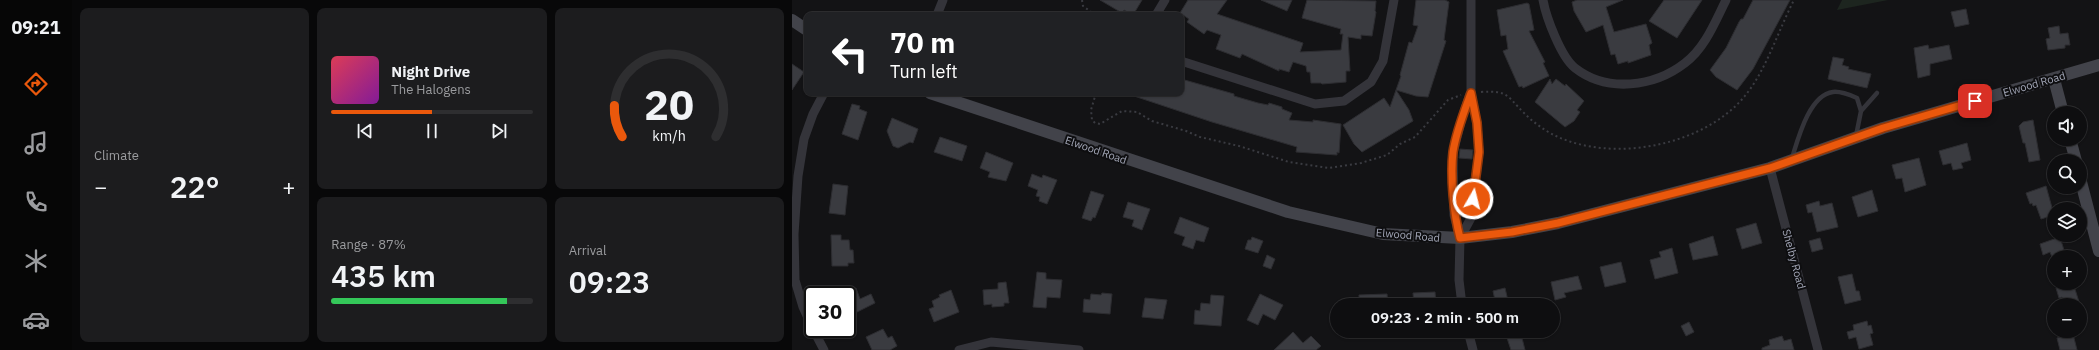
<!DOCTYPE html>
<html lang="en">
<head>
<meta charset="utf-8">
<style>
	body { margin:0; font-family:"IBM Plex Sans",sans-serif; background:#1c1c1e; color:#f1f3f6; height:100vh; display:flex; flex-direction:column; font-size:15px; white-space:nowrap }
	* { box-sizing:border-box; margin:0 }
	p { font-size:13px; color:#9b9c9f }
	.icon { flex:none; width:22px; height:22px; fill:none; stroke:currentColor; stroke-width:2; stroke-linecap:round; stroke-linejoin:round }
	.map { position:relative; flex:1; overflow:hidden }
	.sheet { display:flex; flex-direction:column; gap:8px; padding:8px; background:#080809; width:720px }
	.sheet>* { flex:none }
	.top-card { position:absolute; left:12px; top:12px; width:380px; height:84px; border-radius:8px; box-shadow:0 1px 3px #0004,0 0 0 1px #2e2e30; background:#202124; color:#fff; overflow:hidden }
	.fabs { position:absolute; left:1255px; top:106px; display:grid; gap:8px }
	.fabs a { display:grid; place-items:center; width:40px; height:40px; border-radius:50%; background:#0e0e10; box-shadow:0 1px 3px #0004,0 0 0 1px #2e2e30; font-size:20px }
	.speed { position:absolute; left:12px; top:286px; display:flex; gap:8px; font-size:20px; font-weight:700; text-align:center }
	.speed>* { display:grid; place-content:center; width:52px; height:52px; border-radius:50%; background:#0e0e10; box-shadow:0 1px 3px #0004,0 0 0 1px #2e2e30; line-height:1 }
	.speed .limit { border:2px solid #111; border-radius:6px; background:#fff; color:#111 }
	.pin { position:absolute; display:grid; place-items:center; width:34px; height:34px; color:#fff; margin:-17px; border-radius:8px; box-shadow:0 2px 6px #0006 }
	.me { position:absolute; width:44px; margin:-22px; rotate:8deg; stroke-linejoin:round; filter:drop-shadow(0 0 3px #0008) }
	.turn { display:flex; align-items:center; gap:14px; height:84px; padding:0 20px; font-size:18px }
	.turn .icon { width:52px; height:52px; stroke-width:2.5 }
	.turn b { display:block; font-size:28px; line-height:34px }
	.big { font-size:30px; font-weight:600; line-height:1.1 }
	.sheet .tile { flex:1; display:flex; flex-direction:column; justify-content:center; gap:6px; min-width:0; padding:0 14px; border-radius:8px; background:#1c1c1e }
	.sheet .dial { align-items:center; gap:0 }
	.dial svg { height:104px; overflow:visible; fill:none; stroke:#2e2e30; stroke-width:7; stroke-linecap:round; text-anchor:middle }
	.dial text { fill:#f1f3f6; stroke:none }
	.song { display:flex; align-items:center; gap:12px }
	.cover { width:48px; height:48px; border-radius:6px; background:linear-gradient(135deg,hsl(350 70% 55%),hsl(290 70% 35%)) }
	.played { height:4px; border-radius:2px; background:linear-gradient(90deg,#ea580c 50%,#2e2e30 50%) }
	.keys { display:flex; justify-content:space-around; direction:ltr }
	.heat { display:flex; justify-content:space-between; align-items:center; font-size:22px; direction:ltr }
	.charge { height:6px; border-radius:3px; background:linear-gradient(90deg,#34c759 87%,#2e2e30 0) }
	.sheet .tiles { flex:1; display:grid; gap:8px; grid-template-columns:repeat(3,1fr) }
	.tile:first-child { grid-row:span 2 }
	.trip { position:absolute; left:538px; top:298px; width:230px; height:40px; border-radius:20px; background:#0e0e10; box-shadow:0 1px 3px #0004,0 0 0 1px #2e2e30; font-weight:600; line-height:40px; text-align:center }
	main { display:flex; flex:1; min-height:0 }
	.tab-bar { display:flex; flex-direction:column; width:72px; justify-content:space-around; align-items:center; background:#060606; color:#9b9c9f }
	.tab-bar .icon { width:28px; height:28px }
	.tab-bar .current { color:#ea580c }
	.tab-bar b { font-size:18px; color:#f1f3f6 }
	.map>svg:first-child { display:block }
</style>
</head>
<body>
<main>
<nav class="tab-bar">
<b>09:21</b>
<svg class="icon current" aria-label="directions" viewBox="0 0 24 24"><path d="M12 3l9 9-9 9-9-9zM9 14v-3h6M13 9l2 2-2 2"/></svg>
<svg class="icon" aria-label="music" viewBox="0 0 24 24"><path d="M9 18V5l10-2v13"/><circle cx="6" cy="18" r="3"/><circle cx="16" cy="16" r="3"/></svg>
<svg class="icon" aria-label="phone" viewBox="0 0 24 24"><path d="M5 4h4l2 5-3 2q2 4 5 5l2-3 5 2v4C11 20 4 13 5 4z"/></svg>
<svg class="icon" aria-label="climate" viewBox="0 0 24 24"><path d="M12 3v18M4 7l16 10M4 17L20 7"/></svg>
<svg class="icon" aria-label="car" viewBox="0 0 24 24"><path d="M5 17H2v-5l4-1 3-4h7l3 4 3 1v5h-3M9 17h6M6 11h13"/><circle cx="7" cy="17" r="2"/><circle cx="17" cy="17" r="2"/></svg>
</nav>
<section class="sheet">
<div class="tiles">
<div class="tile"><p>Climate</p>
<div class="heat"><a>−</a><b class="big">22°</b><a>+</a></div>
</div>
<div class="tile">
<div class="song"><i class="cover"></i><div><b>Night Drive</b><p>The Halogens</p></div></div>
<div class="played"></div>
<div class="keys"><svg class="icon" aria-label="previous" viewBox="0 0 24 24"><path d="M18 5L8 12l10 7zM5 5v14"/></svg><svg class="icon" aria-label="pause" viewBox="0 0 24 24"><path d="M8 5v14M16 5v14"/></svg><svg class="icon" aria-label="next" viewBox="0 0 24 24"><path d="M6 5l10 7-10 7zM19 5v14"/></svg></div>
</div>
<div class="tile dial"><svg viewBox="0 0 100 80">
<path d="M14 69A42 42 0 1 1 86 69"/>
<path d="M14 69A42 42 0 0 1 8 45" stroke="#ea580c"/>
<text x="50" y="56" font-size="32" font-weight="700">20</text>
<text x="50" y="72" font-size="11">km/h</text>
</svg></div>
<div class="tile"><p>Range · 87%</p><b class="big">435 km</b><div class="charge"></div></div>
<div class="tile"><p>Arrival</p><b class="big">09:23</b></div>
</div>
</section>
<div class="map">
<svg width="1307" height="350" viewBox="0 0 1307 350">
	<rect width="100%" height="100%" fill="#131315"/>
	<path fill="#1d251f" d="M1050 0H1096L1045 10Z"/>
	<path fill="#3a3b40" stroke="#2d2d31" d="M308 0H350L341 15 332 10 330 13Z
		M396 0H435L425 14 511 43 508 52 549 50 551 34H548L549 29 510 18 515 0 584 1 583 11 584 12 580 36 569 35V39L556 37 558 71H554V82L530 84 529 83H519L518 72H515L514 66 501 62 497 72 487 69V71L450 54 448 58 424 49 429 35 415 30 412 34 395 22 397 19 388 13Z
		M469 0H500L495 11Z
		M624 0H653L657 2 652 40 654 41 636 97 624 96 604 90 617 110 621 121 570 152 562 144 551 125 592 98 598 107 609 76 608 75 617 42 620 43 626 26 621 25Z
		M785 0H831L814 7 822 32 854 24 860 43 857 45 859 55 836 63V61L826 64 823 54 819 55 811 25 794 32 782 11 780 2Z
		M872 0H910L885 38 857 21Z
		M961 0H998L961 69 945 90 924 77 918 70 934 48 947 22 949 19H951Z
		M735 3 737 4 742 30 737 31 753 62 751 63 757 76 731 88 730 86 727 87 711 51 716 49 714 35 709 36 705 10Z
		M1174 9 1177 24 1163 27 1159 12Z
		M1267 26 1268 34 1276 33 1278 45H1273V48L1256 50 1254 39 1258 38 1256 28Z
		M1136 45 1137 49 1157 45 1160 59 1138 64V75L1126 78 1122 48Z
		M1041 57 1052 59 1050 65 1057 67 1056 69 1079 74 1075 88 1036 79Z
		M0 64 12 72 0 90Z
		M389 79 442 94V96L466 103 476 105 477 103 490 107V109L500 113 497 120 521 122V120L549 124 547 153 545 152V155L504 152 505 147 420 122 336 94 389 93Z
		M758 79 760 84 764 79 773 86 774 84 792 101 785 110 788 112 782 121 773 127 743 102Z
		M60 104 68 106 67 109 75 112 66 140 50 134Z
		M100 118 126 129 121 143 118 142 106 148 101 146 95 131Z
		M1241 120 1248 160 1237 162 1233 143H1231L1227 126 1231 122Z
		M148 137 175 146 170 161 142 152Z
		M1175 143 1179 160 1169 163 1171 168 1161 170 1159 163 1151 165 1147 151Z
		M668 149 681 150 680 159 667 158Z
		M194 152 221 163 214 181 196 177 198 172 188 168Z
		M1127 158 1134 185 1113 192 1110 178 1104 179 1100 165Z
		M240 174 250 178 251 175 265 180 255 204 247 201 248 197 244 196 246 190 236 186Z
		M41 184 56 186 53 215 37 213Z
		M1254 186 1262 215 1249 219 1244 205 1241 206 1240 203 1238 204 1234 193Z
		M1080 190 1086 211 1066 217 1060 197Z
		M299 191 312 195 303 218 301 217 299 221 290 218Z
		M1027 201 1028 206 1040 203 1046 227 1025 232 1020 212 1016 213 1014 205Z
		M336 202 358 209 350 230 340 226 342 220 331 217Z
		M388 217 417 228 412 242 404 240 401 249 390 245 393 237 382 233Z
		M964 223 970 243 950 249 944 229Z
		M39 235H49V240H57L58 250H61L62 263H56V266H40Z
		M921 236 926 255 901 260 897 244Z
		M460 237 471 241 466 253 453 249 456 240H459Z
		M1268 237 1274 257H1260L1258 252 1251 255 1248 244Z
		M1028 238 1031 249 1020 252 1017 241Z
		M880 248 886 273 863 279 858 260 869 257 867 252Z
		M475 255 483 259 479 269 471 266Z
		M829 262 834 282 813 287 808 267Z
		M245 272 254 273V279L270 280 268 298 255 297 254 308 241 307Z
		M1060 274 1064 291H1067L1069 300 1053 304 1046 277Z
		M786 276 790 289 772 293 774 297 763 300 759 282Z
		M214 282 217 303H212V306L200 307V304L192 305 191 290 206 289V283Z
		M1281 283 1288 305H1273L1270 297 1267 298 1264 288Z
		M64 288 68 299 79 294 83 303 55 317V291Z
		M713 288 717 305H704L701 291Z
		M159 290 167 312 142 322 137 309 142 307 140 301 148 297 147 295Z
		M643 292 644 305H622L621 293Z
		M310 293 320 294 318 314 291 312 292 299 298 300 299 294 309 295Z
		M468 294 491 305 483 320 471 314 466 325 455 320Z
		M595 294 596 305H567V295Z
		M419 295 432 296 429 326 402 324 403 310 408 311 409 303 418 304Z
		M353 298 375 300 371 319 350 317Z
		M1075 321 1076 326 1079 325 1081 333 1078 334 1081 345 1067 349 1064 337 1057 339 1055 332 1062 330 1061 325Z
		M897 322 902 332 894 336 889 326Z
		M91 329 96 338 100 336 105 346 98 350H80L74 337Z
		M501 332 511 343 519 336 529 346 524 350H482Z
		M729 334 733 350H719L715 338Z
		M1281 334 1285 350H1268L1265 338Z
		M990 336 992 341 999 339 1002 350H970V348L978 345 977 340Z"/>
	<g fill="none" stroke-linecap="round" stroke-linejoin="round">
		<path stroke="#3a3b41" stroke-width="2" stroke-dasharray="2 3" stroke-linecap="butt" d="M290 0 291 6 303 15
			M689 92C716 90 715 96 732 113 741 122 753 131 764 136 821 163 911 146 952 97 974 71 986 31 1002 0
			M304 93 299 110 300 120 303 123 308 124 330 111 345 112 360 121 394 131 408 137 447 146 497 162 537 168 569 163 595 155 608 144 623 137 656 100 669 95"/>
		<path stroke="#34343a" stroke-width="4.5" d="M1069 111 1085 93
			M1000 158C1006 139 1017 95 1041 92 1048 91 1058 95 1065 98L1069 111 1064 136"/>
		<path stroke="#34343a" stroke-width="9" d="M751 0C754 17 769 57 783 68 815 93 862 87 893 63 913 48 923 22 934 0
			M145 15 151 0
			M364 15 373 0
			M389 61 523 104 552 101 579 82 591 61 602 0
			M978 168 1026 350
			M668 238 679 218 687 152 685 123 679 93V0
			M670 305 667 280 668 238 662 215 661 153 670 118 678 94
			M21 329 11 307 3 280 2 234 6 176 12 139 21 114 32 93
			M21 329 32 350
			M676 331 681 350
			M167 350 199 342 287 350"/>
		<path stroke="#42434a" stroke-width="12" d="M0 20 15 30
			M1262 79 1271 113
			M138 93 496 212 591 234 668 238 720 232 766 223 978 168 1091 128 1307 65
			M1278 139 1284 161
			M1288 178 1307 251"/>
	</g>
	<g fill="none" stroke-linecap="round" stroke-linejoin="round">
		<defs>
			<path id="route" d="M681 199 687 152 685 123 679 93C672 112 664 132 661 152 658 177 662 215 668 238L720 232 766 223 978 168 1091 128 1183 101"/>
		</defs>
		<use href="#route" stroke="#983908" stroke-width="10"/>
		<use href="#route" stroke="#ea580c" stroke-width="7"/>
	</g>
	<g text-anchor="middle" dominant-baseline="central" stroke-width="4" stroke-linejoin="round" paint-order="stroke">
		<g font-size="11" fill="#a3a7b7" stroke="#0e0e10">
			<text transform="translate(1242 84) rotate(-16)">Elwood Road</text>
			<text transform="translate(304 150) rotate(19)">Elwood Road</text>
			<text transform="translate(616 235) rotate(5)">Elwood Road</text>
			<text transform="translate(1002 259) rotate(75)">Shelby Road</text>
		</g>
	</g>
</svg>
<div class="fabs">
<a><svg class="icon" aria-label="sound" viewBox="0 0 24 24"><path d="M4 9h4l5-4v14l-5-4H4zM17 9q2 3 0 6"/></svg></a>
<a><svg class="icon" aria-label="search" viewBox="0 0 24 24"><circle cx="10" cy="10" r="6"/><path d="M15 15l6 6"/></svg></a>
<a><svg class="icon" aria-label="layers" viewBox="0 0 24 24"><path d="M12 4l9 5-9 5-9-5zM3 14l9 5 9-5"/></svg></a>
<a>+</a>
<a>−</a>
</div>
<div class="speed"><div class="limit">30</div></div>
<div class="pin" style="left:1183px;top:101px;background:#d93025"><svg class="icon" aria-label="arrive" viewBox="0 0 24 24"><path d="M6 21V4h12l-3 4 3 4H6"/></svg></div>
<svg class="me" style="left:681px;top:199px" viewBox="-20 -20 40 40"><circle r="17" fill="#ea580c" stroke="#fff" stroke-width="3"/><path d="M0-11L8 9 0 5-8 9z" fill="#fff"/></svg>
<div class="trip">09:23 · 2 min · 500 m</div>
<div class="top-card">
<div class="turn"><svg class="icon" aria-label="left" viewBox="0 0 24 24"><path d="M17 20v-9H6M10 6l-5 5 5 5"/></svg><div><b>70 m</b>Turn left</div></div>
</div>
</div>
</main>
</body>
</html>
